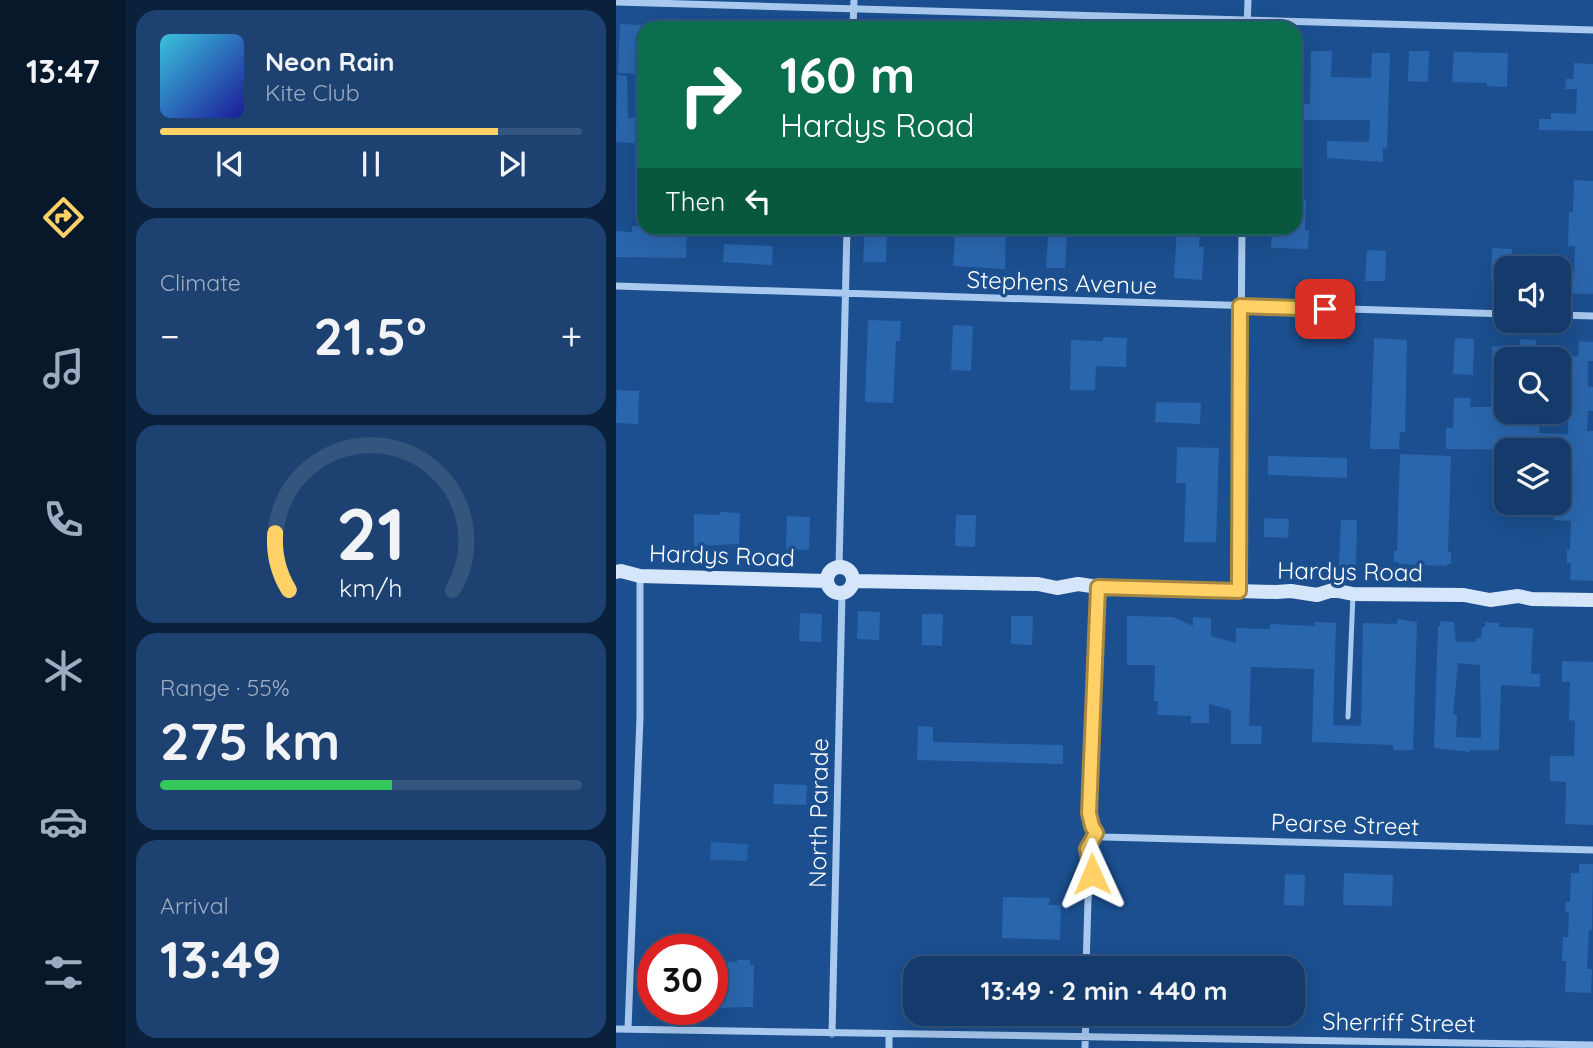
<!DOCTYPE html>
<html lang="en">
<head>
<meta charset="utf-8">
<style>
	body { margin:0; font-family:Quicksand,sans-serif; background:#1d4271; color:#f1f3f6; height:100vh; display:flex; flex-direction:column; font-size:26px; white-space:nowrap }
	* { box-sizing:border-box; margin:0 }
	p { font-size:23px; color:#9dadc1 }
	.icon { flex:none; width:38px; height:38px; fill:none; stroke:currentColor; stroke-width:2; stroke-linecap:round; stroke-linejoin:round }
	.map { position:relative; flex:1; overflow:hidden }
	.panel { display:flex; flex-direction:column; gap:10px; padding:10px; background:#0b203b; width:490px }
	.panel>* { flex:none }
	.guide { position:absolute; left:21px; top:21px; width:665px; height:214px; border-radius:21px; box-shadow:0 7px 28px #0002,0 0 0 2px #33557e; background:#0b6e4f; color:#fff; overflow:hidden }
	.tools { position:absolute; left:878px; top:256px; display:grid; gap:14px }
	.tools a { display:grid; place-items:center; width:77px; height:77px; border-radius:14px; background:#143b6b; box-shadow:0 7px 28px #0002,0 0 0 2px #33557e; font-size:35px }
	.speed { position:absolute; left:21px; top:934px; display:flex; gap:14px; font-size:35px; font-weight:700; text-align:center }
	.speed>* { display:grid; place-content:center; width:91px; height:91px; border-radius:50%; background:#143b6b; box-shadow:0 7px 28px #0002,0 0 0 2px #33557e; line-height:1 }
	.speed .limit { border:10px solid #d22; background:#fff; color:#111 }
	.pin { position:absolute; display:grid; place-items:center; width:60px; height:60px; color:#fff; margin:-30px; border-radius:14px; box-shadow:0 4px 10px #0006 }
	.me { position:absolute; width:77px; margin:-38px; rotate:359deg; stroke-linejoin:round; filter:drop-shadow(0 0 5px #0008) }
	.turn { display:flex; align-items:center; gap:24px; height:147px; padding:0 28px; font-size:32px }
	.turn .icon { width:91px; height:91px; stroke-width:2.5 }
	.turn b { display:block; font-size:49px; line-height:60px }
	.then { display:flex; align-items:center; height:66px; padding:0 28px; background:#0003; gap:14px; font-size:26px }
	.big { font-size:52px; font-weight:700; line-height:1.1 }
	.panel .tile { flex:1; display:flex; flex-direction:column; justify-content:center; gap:10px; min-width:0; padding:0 24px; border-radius:21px; background:#1d4271 }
	.panel .dial { align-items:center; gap:0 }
	.dial svg { height:182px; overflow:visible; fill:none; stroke:#33557e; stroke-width:7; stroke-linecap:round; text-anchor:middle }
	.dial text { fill:#f1f3f6; stroke:none }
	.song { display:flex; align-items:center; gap:21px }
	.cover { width:84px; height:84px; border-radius:10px; background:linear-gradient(135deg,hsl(190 70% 55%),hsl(240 70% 35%)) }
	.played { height:7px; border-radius:4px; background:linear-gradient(90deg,#ffd166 80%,#33557e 80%) }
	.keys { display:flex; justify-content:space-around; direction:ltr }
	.heat { display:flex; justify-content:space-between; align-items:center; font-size:38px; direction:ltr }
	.charge { height:10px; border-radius:5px; background:linear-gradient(90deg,#34c759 55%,#33557e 0) }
	.trip { position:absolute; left:287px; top:956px; width:402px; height:70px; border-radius:21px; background:#143b6b; box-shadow:0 7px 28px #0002,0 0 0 2px #33557e; font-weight:700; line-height:70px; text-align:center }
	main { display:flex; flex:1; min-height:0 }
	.dock { display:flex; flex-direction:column; width:126px; justify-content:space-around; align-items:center; background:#08182b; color:#9dadc1 }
	.dock .icon { width:49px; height:49px }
	.dock .on { color:#ffd166 }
	.dock b { font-size:32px; color:#f1f3f6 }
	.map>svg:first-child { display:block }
</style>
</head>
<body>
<main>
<nav class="dock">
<b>13:47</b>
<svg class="icon on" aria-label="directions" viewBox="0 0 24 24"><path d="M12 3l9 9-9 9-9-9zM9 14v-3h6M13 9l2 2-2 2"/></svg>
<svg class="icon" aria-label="music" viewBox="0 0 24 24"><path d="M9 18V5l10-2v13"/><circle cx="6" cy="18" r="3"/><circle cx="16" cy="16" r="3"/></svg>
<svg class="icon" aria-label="phone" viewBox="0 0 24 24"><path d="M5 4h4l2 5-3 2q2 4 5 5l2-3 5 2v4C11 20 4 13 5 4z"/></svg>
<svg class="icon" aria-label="climate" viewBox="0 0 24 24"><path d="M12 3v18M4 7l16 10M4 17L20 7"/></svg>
<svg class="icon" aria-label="car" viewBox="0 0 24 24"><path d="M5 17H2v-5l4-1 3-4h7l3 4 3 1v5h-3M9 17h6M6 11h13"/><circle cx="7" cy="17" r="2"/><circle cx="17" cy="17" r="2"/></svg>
<svg class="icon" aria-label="filters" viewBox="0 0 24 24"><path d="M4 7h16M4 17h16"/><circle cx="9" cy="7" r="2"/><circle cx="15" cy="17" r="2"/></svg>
</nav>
<section class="panel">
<div class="tile">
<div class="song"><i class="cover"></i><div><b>Neon Rain</b><p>Kite Club</p></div></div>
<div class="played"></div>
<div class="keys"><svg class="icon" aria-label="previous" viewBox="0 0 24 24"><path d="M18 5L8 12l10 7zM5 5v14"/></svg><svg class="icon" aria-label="pause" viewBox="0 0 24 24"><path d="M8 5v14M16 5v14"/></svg><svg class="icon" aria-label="next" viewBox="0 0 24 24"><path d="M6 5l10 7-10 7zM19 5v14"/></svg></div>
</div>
<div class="tile"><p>Climate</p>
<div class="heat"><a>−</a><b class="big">21.5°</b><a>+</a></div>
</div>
<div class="tile dial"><svg viewBox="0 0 100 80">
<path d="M14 69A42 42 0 1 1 86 69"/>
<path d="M14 69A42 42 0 0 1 8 44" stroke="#ffd166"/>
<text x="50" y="56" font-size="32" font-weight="700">21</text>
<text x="50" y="72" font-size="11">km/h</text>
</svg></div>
<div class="tile"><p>Range · 55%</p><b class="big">275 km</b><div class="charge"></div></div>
<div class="tile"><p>Arrival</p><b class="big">13:49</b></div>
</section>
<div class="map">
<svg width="977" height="1048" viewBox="0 0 977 1048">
	<rect width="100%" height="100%" fill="#1b4f8f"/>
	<path fill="#2461a8" d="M95 842 132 844 131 861 94 860Z"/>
	<path fill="#2a66ad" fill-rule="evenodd" d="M4 24 28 25V74L2 73Z
		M695 51H716L715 77 755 78 756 53H774L771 149 767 148V162L711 158V141L753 142 754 120H679V103L694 104Z
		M793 51H813L812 82 792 81Z
		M838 52 892 53 891 87 871 86V83L836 82Z
		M958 63 977 64V131L923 130V119H935V113L960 114 961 89H949L950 79H957Z
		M1 75 11 76 12 118H28V144L0 142Z
		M958 180 977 181V294H953L954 274H958L959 246H952L953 212H957Z
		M679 200H690L689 230H693L692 249 655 248 656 229 679 230Z
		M16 226 71 228 70 258 0 257V231L16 232Z
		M368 228H390L389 269 337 266 339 233 368 235Z
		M561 228H584L583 247H588L586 280 558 278Z
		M249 229 271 230 270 262H247Z
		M432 236H451L449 268H430Z
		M108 244 157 246 156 265 107 262Z
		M876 248 896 249 895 268H891V279H875Z
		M751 250 770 251 769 281H749Z
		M252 320 285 321 284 341H280L277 403 249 402Z
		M337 325 357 326 355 371 335 370Z
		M487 337 511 338 510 367 480 366 479 390H454L455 340 487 341Z
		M758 338 791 340 789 432H784L783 449H754Z
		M839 338 858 339 857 375 837 374Z
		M904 339 920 340V359H891V411H894V417L924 418 923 433 952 434 954 374H943V356H962L963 341 977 342V361H972V387H977V411H972L971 431H977V581L954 580 955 563H951V549L954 550 955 521 938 520V502H943V450L830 449V428H837L838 398H855L854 407H875L876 346 904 347Z
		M1 390 23 391 22 424 0 423Z
		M540 402 585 403 584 424 539 422Z
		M561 447 603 448 600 542H568L570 483H560Z
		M784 454 835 456 832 552H835V564H831V566L782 564 783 562H778V551H781Z
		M652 456 731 458V478L652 475Z
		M104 512 124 513 123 544 78 546V514L104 515Z
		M340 515H360L359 547 339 546Z
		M171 516 194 517 193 550 170 549Z
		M648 518 673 519 672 538 648 537Z
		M725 520H741L740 567 723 566Z
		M242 611 264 612 263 640 241 639Z
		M184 613 206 614 205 642 183 641Z
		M306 614H327L326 646 306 645Z
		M395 616H417L416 645 395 644Z
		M511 616 557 617 577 626V617L595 618V636L620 643V628L654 629V624L699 626V622L720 623 717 725 745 726 747 623 781 624V619L801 622 797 750H777V745L696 742 698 669 635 667 633 726H646L645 744H615V710L593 704V723H575V716L541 715 542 701H538L539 665H511Z
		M824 621 838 622 840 642H860V638H865L866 627H869V622L883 623V627L917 628 915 674H924V687L885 685 883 750H854V752L818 748 822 626H824ZM842 663 864 665 865 738 840 737 841 715H837Z
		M946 661 977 662V825L949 824 950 782 934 781V756H958L959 721 953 720 954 682H946Z
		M302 726 317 727V742L447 745V764L301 760Z
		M158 784 191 785 190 805 157 804Z
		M963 864H977L976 930H973L971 969H976L975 993 949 992 950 961H946L947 937H952L953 912H949L950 902H954L955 873H963Z
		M728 873 777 875 776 906 727 905Z
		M669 874 689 875 688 906 668 905Z
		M387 897 434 898 433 905H445L444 940 386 938Z
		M121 960H134V965H138L137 1007 96 1008V961L121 962Z"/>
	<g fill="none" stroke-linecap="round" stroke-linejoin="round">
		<path stroke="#a9c9ee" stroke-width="5" d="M732 717 737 594"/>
		<path stroke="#a9c9ee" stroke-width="7" d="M0 2 977 30
			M237 28 238 0
			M631 28 632 0
			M0 286 891 314
			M943 315 977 316
			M223 567 231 228
			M623 591 626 228
			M480 833 488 837 977 850
			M480 833 476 826 473 813 482 587
			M470 968 472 900 476 874 471 849 480 833
			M0 1029 977 1045
			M12 1029 24 717V576
			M216 1034 226 594
			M273 1048V1034
			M469 1048 470 1013"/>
		<path stroke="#d6e6fa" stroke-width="14" d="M211 580a13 13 0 1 1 26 0a13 13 0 1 1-26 0Z
			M0 572 5 571 24 576 211 581
			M237 581 422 584 441 588 462 584 482 587 660 592 675 591 701 595 717 590 737 594 848 595 874 600 902 596 916 599 977 600"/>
	</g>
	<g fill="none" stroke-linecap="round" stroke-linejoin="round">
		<defs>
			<path id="route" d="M476 874 471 849 480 833 476 826 473 813 482 587 623 591 624 306 709 309"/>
		</defs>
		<use href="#route" stroke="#a68842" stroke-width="18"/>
		<use href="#route" stroke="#ffd166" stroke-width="12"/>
	</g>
	<g text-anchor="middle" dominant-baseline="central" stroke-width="7" stroke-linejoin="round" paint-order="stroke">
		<g font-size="24" fill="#fff" stroke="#1b4f8f">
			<text transform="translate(446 282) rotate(2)">Stephens Avenue</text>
			<text transform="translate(106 555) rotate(2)">Hardys Road</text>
			<text transform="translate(734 571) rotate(1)">Hardys Road</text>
			<text transform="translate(202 813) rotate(-89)">North Parade</text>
			<text transform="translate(729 824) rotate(2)">Pearse Street</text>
			<text transform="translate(783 1022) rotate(1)">Sherriff Street</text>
		</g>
	</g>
</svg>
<div class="tools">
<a><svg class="icon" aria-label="sound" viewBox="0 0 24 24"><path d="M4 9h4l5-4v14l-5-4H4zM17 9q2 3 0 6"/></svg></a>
<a><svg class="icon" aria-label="search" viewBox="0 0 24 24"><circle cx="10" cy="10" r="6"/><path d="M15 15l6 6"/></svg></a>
<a><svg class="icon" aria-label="layers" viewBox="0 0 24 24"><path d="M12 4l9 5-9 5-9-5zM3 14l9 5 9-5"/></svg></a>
</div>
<div class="speed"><div class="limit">30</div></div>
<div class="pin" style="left:709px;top:309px;background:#d93025"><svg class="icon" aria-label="arrive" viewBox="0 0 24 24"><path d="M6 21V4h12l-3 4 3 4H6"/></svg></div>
<svg class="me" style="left:476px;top:874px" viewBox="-20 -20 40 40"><path d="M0-17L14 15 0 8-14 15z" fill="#ffd166" stroke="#fff" stroke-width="4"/></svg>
<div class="trip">13:49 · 2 min · 440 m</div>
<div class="guide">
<div class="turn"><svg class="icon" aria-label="right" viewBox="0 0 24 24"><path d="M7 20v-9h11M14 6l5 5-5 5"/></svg><div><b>160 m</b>Hardys Road</div></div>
<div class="then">Then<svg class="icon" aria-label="left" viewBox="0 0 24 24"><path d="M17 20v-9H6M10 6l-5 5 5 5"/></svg></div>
</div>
</div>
</main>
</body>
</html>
